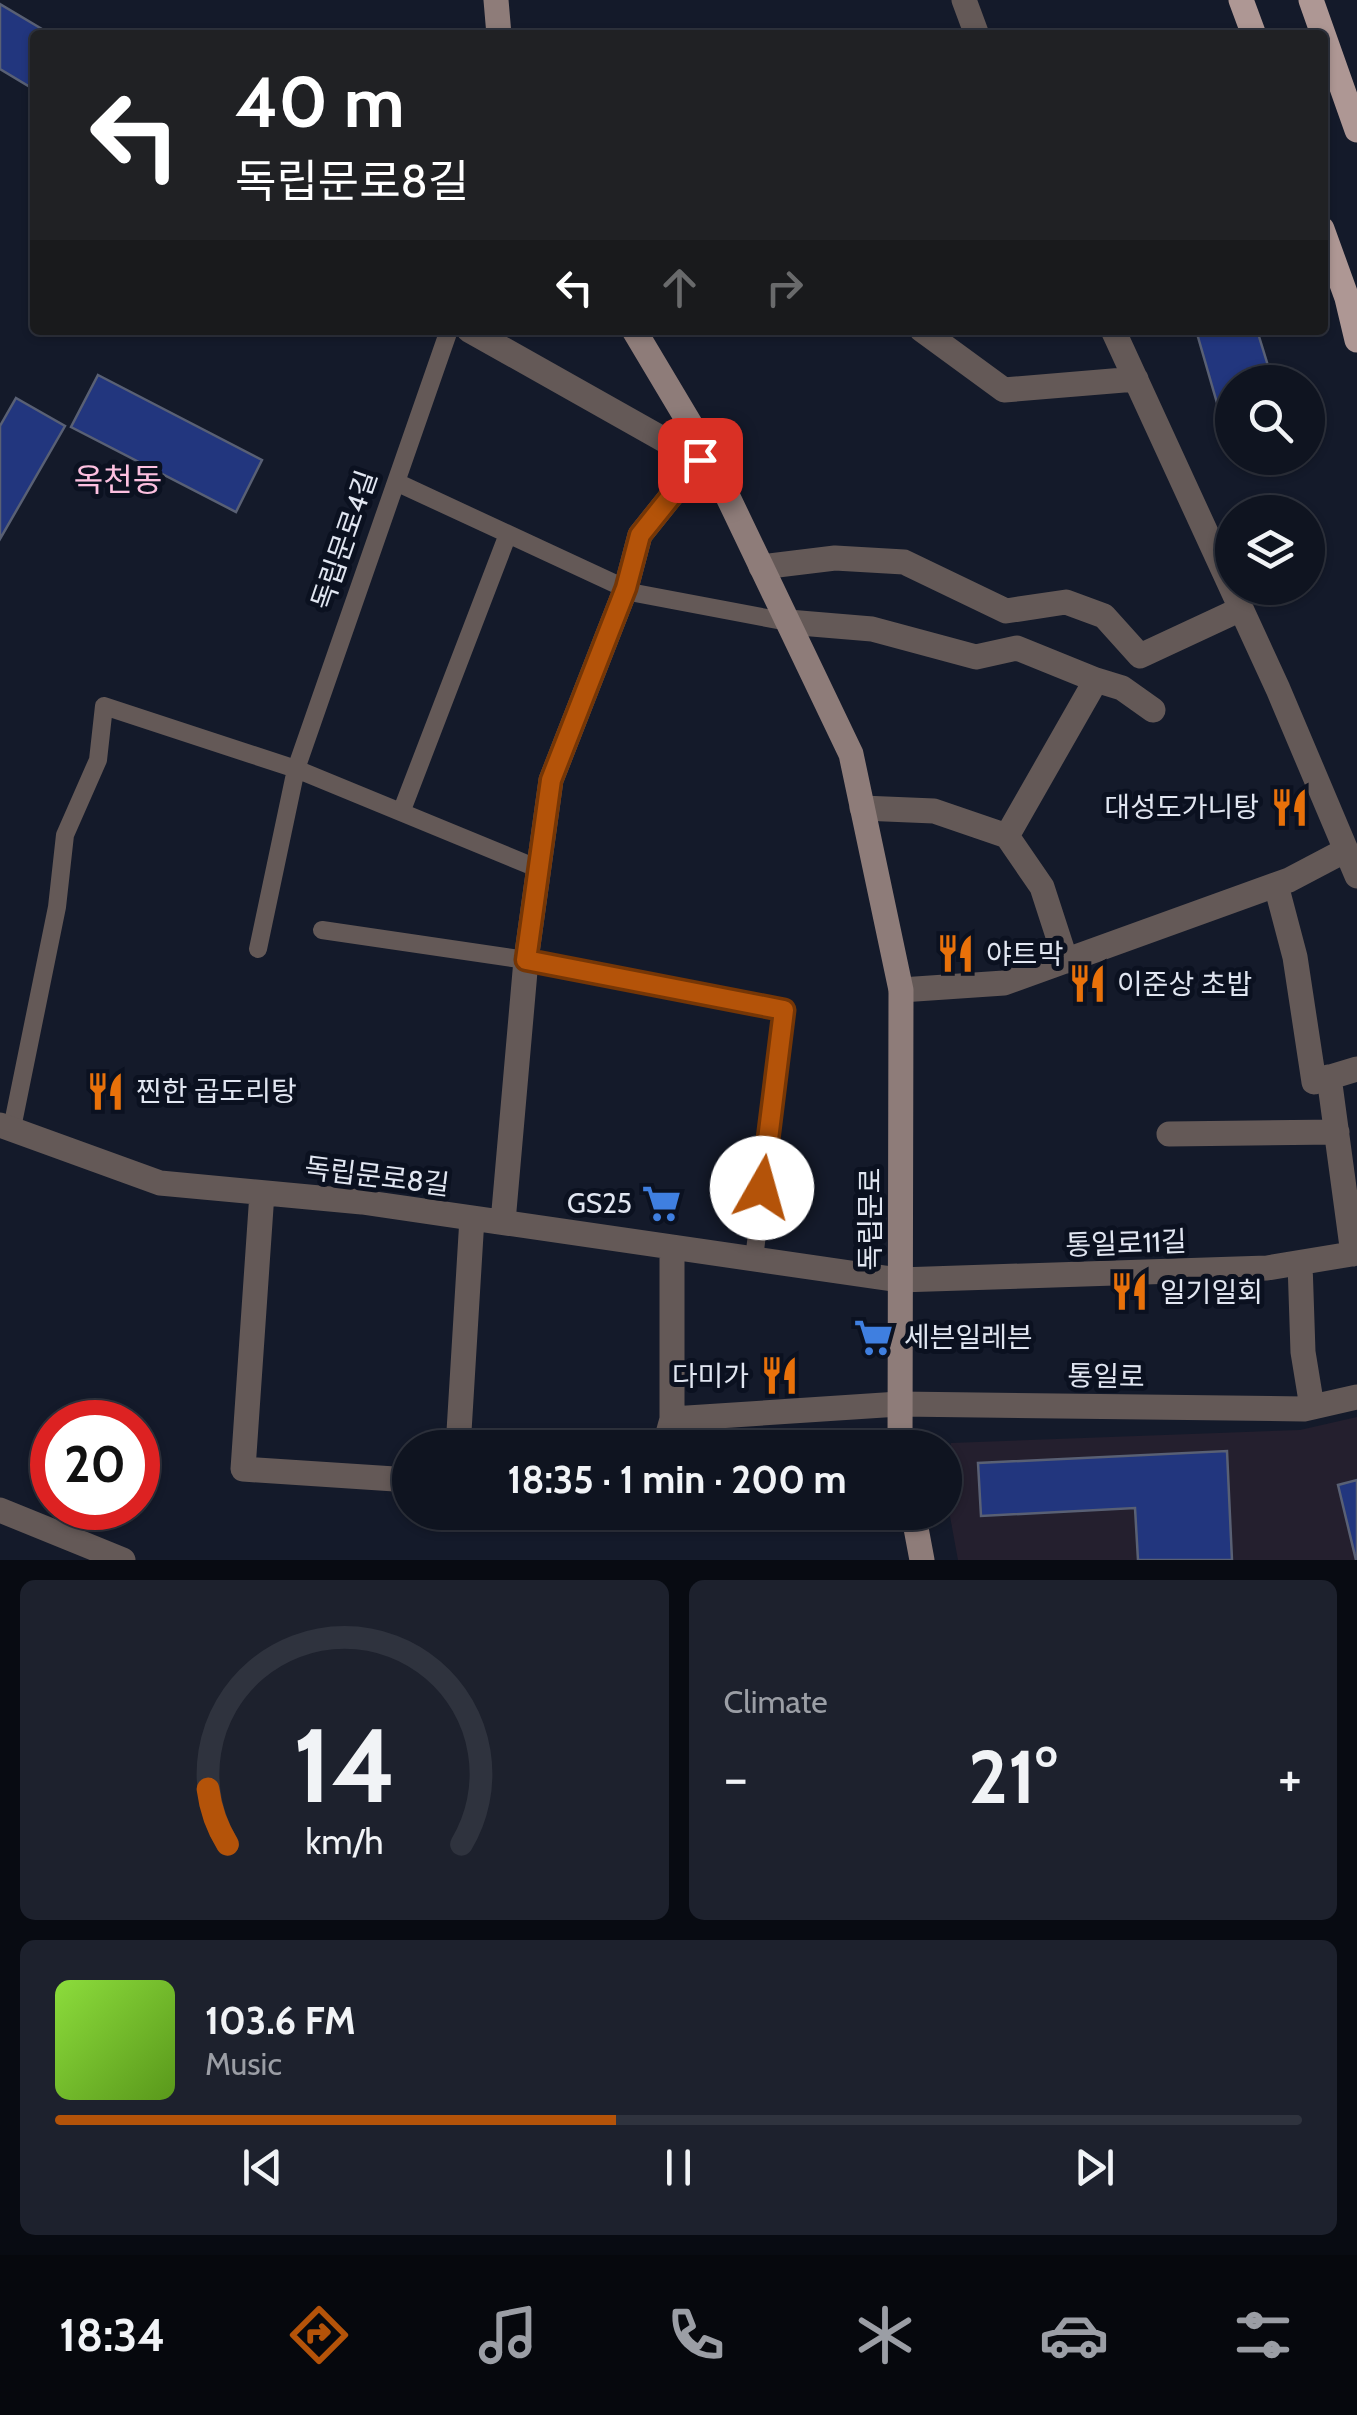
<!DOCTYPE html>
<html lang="en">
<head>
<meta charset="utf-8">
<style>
	body { margin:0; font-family:Cabin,"Noto Sans KR",sans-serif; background:#1d212d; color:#f1f3f6; height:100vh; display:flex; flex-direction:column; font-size:38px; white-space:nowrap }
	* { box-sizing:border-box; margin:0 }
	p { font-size:32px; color:#9b9ea5 }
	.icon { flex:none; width:55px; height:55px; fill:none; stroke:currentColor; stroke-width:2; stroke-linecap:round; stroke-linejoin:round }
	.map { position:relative; height:1560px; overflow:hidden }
	.side { display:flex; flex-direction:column; gap:20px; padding:20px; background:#080b12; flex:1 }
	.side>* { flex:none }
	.banner { position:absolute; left:30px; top:30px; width:1298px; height:305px; border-radius:10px; box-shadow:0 2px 8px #0004,0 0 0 2px #2f333e; background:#202124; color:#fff; overflow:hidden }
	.buttons { position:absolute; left:1215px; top:365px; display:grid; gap:20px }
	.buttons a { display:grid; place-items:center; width:110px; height:110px; border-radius:50%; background:#0f1420; box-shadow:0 2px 8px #0004,0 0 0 2px #2f333e; font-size:50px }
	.speed { position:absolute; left:30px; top:1400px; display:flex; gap:20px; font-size:50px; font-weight:700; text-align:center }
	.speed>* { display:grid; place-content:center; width:130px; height:130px; border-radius:50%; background:#0f1420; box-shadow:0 2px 8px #0004,0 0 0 2px #2f333e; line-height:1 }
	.speed .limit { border:15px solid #d22; background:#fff; color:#111 }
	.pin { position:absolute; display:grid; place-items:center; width:85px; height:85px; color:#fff; margin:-42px; border-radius:20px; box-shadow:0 5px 15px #0006 }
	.me { position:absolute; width:110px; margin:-55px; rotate:7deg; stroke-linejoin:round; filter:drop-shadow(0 0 8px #0008) }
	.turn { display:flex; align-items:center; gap:35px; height:210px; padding:0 40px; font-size:45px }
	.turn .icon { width:130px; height:130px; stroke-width:2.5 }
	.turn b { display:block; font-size:70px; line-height:85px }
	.lanes { display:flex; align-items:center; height:95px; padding:0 40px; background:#0003; justify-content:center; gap:50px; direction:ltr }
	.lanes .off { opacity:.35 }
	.big { font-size:75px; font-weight:700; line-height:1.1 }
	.side .card { flex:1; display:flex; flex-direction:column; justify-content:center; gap:15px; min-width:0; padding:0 35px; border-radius:15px; background:#1d212d }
	.side .dial { align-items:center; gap:0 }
	.dial svg { height:260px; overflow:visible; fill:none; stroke:#2f333e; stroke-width:7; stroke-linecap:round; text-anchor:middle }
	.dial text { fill:#f1f3f6; stroke:none }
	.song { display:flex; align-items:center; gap:30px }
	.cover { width:120px; height:120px; border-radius:15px; background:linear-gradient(135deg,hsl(90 70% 55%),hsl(90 70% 35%)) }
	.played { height:10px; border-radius:5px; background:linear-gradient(90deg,#b45309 45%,#2f333e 45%) }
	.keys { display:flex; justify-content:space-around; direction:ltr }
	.heat { display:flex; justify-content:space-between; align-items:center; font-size:55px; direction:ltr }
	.side .tiles { flex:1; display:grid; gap:20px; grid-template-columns:1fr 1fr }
	.card:last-child { grid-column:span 2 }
	.trip { position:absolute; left:392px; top:1430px; width:570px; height:100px; border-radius:50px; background:#0f1420; box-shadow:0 2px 8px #0004,0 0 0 2px #2f333e; font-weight:700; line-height:100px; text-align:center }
	.menu { display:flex; height:160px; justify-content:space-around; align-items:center; background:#06080d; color:#9b9ea5 }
	.menu .icon { width:70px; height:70px }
	.menu .current { color:#b45309 }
	.menu b { font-size:45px; color:#f1f3f6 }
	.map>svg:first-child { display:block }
</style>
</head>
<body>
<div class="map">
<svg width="1357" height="1560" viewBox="0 0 1357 1560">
	<rect width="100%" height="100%" fill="#141a2a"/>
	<path fill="#241f2e" d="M1357 1417V1560H958L945 1489 951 1443 1300 1430Z"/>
	<path fill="#22367e" stroke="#596074" stroke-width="2.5" d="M0 4 52 35H35V90L0 69Z
		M1196 330H1257L1273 382H1232V398L1217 403Z
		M98 375 262 460 236 512 71 427Z
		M16 398 65 426 0 539V426Z
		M1227 1451 1232 1560H1138L1135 1508 981 1516 978 1463Z
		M1357 1480V1560H1356L1338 1485Z"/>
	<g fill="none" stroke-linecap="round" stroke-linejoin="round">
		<path stroke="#645957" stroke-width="18" d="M396 482 635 593 788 622
			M402 810 508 534
			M322 930 526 960 784 1010 754 1259
			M258 949 296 769 449 330
			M12 1128 57 907 65 835 98 760 104 706 296 769 539 869"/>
		<path stroke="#645957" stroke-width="25" d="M964 0 977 35
			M469 330 714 468
			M922 330 1004 390 1136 379
			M1113 330 1278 689 1357 876
			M761 567 835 558 904 562 1006 611 1066 602 1104 616 1140 656 1241 609
			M788 622 872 629 976 657 1017 648 1096 680
			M862 808 934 811 1007 836 1042 887 1066 961
			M1007 836 1096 680 1122 688 1153 710
			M1276 885 1295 957 1314 1082 1357 1069
			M901 990 1004 983 1289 880 1346 850
			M1329 1077 1353 1254
			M0 1125 160 1183 362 1202 899 1280 1267 1268 1357 1253
			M1169 1134 1337 1132
			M262 1193 243 1469 410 1480
			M503 1222 526 960 551 780 626 588 640 535 700 460
			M1300 1263 1303 1352 1312 1407
			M672 1419 899 1404 1304 1409 1357 1397
			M458 1448 472 1218
			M664 1448 672 1419V1247
			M0 1510 123 1560"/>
		<path stroke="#8e7c79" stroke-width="25" d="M496 0 499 35
			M634 330 705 449 851 754 901 990 900 1448
			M913 1512 922 1560"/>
		<path stroke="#ae9794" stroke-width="25" d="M1241 0 1254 35
			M1311 0 1357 130
			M1322 229 1347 298 1357 340"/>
	</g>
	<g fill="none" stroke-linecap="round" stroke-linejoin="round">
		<defs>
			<path id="route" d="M700 460 640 535 626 588 551 780 526 960 784 1010 762 1188"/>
		</defs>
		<use href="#route" stroke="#753606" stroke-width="25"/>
		<use href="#route" stroke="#b45309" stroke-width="18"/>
	</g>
	<defs>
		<symbol id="restaurant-bare" viewBox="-9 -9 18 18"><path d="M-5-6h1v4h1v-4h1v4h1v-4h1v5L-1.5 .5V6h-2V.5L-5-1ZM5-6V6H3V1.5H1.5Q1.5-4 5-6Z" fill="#e8710a" stroke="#0b1120" stroke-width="2.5" paint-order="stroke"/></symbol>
		<symbol id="supermarket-bare" viewBox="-9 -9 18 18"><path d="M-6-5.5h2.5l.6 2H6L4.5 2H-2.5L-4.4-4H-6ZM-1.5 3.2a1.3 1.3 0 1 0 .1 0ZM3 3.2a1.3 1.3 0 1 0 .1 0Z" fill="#3f7fe0" stroke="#0b1120" stroke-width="2.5" paint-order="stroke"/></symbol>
	</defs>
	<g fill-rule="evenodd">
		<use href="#restaurant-bare" x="1262" y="780" width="55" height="55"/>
		<use href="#restaurant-bare" x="928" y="926" width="55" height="55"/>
		<use href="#restaurant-bare" x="1060" y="956" width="55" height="55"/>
		<use href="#restaurant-bare" x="78" y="1064" width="55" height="55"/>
		<use href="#supermarket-bare" x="634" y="1176" width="55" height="55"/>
		<use href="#restaurant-bare" x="1102" y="1264" width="55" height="55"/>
		<use href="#supermarket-bare" x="846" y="1310" width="55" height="55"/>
		<use href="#restaurant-bare" x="752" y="1348" width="55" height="55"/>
	</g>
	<g text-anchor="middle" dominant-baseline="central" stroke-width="10" stroke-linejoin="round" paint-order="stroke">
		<g font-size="28" fill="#e1e6f1" stroke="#0b1120">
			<text transform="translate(344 540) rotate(-71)">독립문로4길</text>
			<text transform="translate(377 1176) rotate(7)">독립문로8길</text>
			<text transform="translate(870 1219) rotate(-90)">독립문로</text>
			<text transform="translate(1126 1243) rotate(-2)">통일로11길</text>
			<text transform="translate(1106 1376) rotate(1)">통일로</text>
		</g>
		<g font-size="28" fill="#e1e6f1" stroke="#0b1120" text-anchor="start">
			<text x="1259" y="807" text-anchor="end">대성도가니탕</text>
			<text x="986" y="954">야트막</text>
			<text x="1117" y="984">이준상 초밥</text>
			<text x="136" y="1091">찐한 곱도리탕</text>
			<text x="632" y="1203" text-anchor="end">GS25</text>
			<text x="1160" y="1292">일기일회</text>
			<text x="904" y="1337">세븐일레븐</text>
			<text x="749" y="1376" text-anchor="end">다미가</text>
		</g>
		<g font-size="32" fill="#fdc0e0" stroke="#0b1120">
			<text x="118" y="479">옥천동</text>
		</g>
	</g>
</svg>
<div class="buttons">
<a><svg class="icon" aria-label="search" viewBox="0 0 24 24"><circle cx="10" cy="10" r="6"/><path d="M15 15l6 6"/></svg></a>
<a><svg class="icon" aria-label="layers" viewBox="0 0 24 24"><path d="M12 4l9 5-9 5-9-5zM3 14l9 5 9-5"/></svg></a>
</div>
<div class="speed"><div class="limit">20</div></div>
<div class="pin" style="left:700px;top:460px;background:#d93025"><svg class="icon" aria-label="arrive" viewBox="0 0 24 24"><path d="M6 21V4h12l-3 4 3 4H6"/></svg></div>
<svg class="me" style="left:762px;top:1188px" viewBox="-20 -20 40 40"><circle r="19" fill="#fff"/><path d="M0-13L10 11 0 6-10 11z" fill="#b45309"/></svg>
<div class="trip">18:35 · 1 min · 200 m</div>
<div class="banner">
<div class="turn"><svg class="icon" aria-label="left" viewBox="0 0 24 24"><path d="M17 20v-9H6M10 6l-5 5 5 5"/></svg><div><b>40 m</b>독립문로8길</div></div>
<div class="lanes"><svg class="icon" aria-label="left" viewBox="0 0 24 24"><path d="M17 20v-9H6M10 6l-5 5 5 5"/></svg><svg class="icon off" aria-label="ahead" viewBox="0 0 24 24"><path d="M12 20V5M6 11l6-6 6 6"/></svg><svg class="icon off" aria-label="right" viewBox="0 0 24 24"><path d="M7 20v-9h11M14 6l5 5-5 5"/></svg></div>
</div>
</div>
<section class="side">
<div class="tiles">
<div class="card dial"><svg viewBox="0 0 100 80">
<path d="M14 69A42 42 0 1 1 86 69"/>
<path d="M14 69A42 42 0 0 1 8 52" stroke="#b45309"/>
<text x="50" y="56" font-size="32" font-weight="700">14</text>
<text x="50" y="72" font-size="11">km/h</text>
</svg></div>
<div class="card"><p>Climate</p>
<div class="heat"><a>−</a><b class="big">21°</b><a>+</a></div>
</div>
<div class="card">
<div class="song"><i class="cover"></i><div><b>103.6 FM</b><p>Music</p></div></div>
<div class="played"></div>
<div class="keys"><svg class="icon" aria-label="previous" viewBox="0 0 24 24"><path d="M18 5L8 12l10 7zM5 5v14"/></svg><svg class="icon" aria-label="pause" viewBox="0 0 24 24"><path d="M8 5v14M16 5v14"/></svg><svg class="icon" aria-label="next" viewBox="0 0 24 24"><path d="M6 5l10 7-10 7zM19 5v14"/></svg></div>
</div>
</div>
</section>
<nav class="menu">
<b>18:34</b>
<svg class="icon current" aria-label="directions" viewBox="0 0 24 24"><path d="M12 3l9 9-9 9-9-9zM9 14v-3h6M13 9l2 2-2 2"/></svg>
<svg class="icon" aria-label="music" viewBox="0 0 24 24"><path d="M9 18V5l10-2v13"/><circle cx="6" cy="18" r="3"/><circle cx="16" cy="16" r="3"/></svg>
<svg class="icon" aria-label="phone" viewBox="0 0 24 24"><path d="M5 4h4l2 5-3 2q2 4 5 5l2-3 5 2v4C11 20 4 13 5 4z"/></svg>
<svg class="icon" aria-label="climate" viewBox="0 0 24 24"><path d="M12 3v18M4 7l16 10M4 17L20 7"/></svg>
<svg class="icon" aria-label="car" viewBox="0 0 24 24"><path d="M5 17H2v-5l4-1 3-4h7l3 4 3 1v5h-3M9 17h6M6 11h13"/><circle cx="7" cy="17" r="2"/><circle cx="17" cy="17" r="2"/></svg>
<svg class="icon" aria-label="filters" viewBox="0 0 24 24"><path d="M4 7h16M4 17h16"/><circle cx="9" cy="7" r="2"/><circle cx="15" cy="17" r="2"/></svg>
</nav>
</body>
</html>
